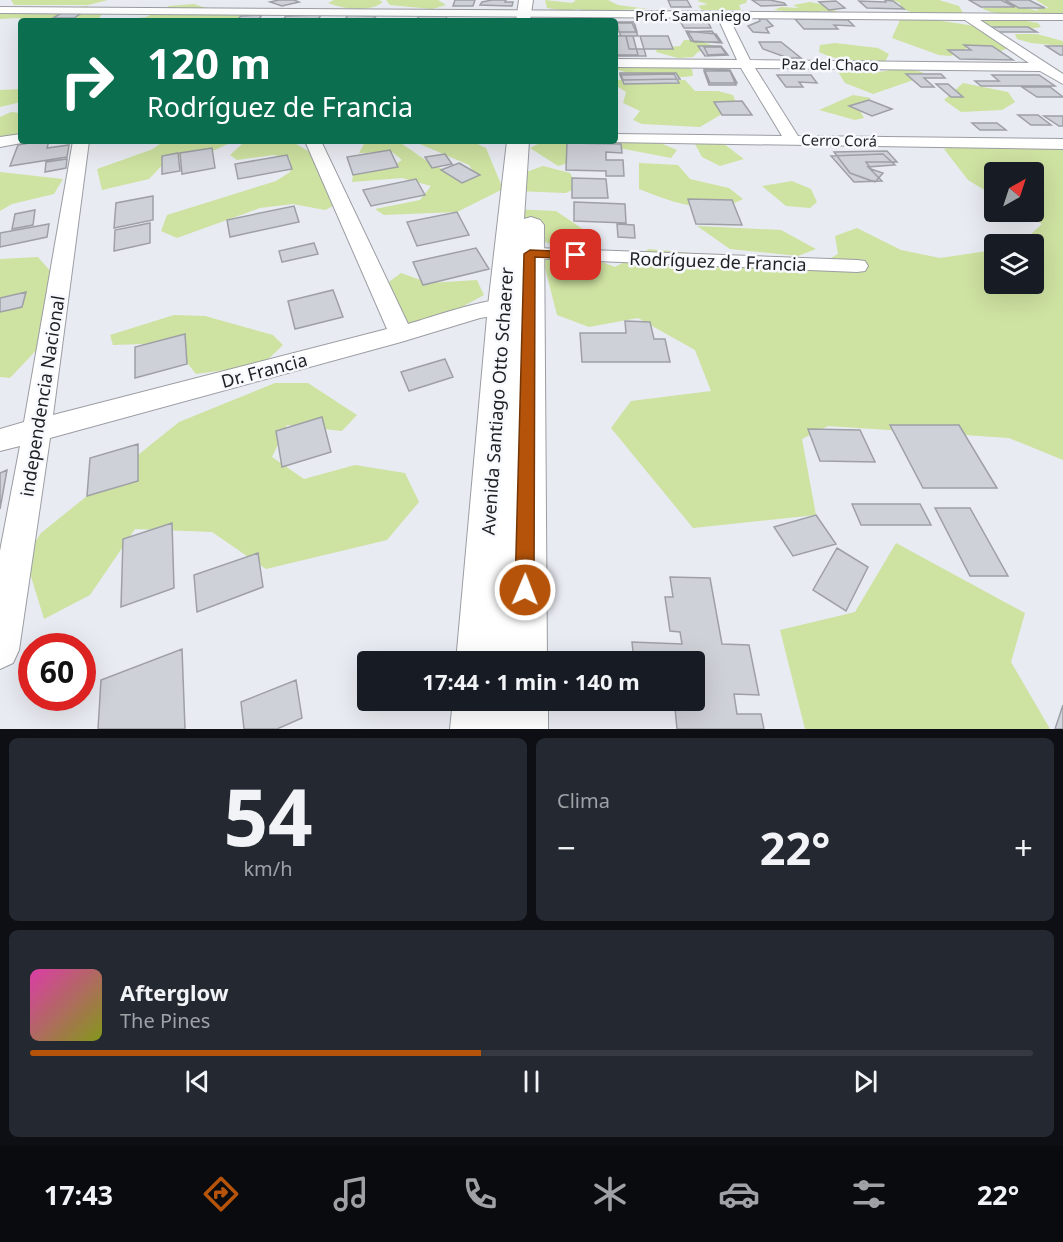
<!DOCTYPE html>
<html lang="es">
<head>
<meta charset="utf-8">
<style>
	body { margin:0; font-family:"Noto Sans",sans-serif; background:#242831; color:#f1f3f6; height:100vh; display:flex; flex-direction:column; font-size:22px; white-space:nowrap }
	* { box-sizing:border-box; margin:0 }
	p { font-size:20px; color:#9ea1a6 }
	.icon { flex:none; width:33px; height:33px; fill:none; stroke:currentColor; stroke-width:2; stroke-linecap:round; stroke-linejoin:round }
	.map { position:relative; height:729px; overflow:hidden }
	.panel { display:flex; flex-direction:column; gap:9px; padding:9px; background:#0d0f14; flex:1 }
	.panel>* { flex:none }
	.guide { position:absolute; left:18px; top:18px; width:600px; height:126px; border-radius:6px; box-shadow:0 6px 24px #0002; background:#0b6e4f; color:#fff; overflow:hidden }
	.needle { width:39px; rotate:39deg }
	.buttons { position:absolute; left:984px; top:162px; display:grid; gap:12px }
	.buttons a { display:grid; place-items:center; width:60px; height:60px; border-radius:6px; background:#171b24; box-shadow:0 6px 24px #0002; font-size:30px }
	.speed { position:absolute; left:18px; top:633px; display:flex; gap:12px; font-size:30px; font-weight:700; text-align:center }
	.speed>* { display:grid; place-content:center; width:78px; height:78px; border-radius:50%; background:#171b24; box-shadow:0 6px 24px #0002; line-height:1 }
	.speed .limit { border:9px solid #d22; background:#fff; color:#111 }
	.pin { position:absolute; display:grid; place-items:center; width:51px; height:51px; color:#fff; margin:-26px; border-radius:12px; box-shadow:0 3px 9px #0006 }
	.me { position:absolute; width:66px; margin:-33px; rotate:1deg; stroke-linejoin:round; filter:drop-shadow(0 0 4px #0008) }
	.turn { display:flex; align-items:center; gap:21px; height:126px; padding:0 30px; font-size:27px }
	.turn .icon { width:78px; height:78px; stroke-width:2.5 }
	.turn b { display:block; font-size:42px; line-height:51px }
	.big { font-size:45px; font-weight:700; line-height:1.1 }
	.panel .widget { flex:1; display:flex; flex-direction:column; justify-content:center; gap:9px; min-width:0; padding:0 21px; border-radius:9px; background:#242831 }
	.panel .dial { align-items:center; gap:0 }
	.dial b { font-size:78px; line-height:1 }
	.song { display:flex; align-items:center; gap:18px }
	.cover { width:72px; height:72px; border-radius:9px; background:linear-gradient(135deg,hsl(320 70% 55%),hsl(70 70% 35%)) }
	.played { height:6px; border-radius:3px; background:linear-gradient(90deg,#b45309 45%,#363941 45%) }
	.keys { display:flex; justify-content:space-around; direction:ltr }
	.heat { display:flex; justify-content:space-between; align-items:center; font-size:33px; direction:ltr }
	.panel .tiles { flex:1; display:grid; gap:9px; grid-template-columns:1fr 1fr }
	.widget:last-child { grid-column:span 2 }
	.trip { position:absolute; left:357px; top:651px; width:348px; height:60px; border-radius:6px; background:#171b24; box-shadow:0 6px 24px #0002; font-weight:700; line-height:60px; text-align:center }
	.tabs { display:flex; height:96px; justify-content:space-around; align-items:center; background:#090b0e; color:#9ea1a6 }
	.tabs .icon { width:42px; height:42px }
	.tabs .current { color:#b45309 }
	.tabs b { font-size:27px; color:#f1f3f6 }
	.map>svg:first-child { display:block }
</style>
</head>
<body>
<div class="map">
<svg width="1063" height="729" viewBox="0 0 1063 729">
	<rect width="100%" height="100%" fill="#e9ebf2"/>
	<path fill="#cee2a1" d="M11 0H108L88 5H14Z
		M334 0H379L383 2C369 13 344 9 328 3Z
		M386 0H438L446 5 432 9 390 5Z
		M545 0 572 3 576 0H608L618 5 648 9 617 10 613 13 598 10 587 12 578 9 567 11 547 8Z
		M700 0H747L746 3 739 5 741 10H702L698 6 708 4 697 1Z
		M892 0H939L959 6 963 13C949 18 915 16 901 8L900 3Z
		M1036 0H1063V15C1045 16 995 18 982 8L1019 7 1039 11 1036 8H1049Z
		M810 2 820 4 840 13 823 11 812 14 774 10 781 7 799 8 793 5Z
		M194 4C218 13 245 12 270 13L236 21H108L146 17 169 6Z
		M86 6 103 12 98 21H22L19 18 0 19V11L57 10 61 13 55 18 76 16 63 9Z
		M922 18 975 26 1008 48 1001 51 967 48 951 56 939 55 892 38 900 20Z
		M980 19H1016L1038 23 1041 27C1022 31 999 28 980 23Z
		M1015 34H1037L1063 41V46L1031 43 1017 39Z
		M684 40H697L715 46 698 52 693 57 678 58 656 52 657 48 680 46Z
		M835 43 878 48 889 54 885 62C865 65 838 61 819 52L820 45Z
		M615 66H680L692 69 693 76 654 80H685L695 91H718L733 95 737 105 700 127 642 124 633 120 640 111 623 103 626 92 615 85V80L649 79 615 69Z
		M835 67 879 72 904 68 922 72 925 76 873 94 845 83Z
		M963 83 1008 92 1015 102 1002 110 961 112 944 100Z
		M21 89V102L0 107V90Z
		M853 95 871 98 858 107 864 118 855 120 819 110Z
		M11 112 21 113V135L0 138V117Z
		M615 138 653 140 677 150 671 158 614 147Z
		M974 139 1063 141V460L1009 438 828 426 802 439 816 515 693 528 611 428 631 401 711 391 695 350 638 318 589 327 557 315 543 260 570 250 615 267 649 249 818 265 838 254 835 236 857 228 901 250 940 258 994 250V284H1034V244H1020L1042 224 1021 212H1034V172H994V196L968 180 944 149Z
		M164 141H291L315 155 345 200 325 210 293 204 260 208 177 238 161 231 167 215 276 181 290 172V158L273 155 237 160 230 155 242 144 230 143 206 154 169 158 149 179 102 190 97 169 153 149Z
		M398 141 434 166 463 176 473 171 469 165 415 142 471 141 486 148 503 189 457 212 384 215 375 209 420 200 431 186 402 178 352 182 353 175 390 168 402 160 392 152 359 153 365 142Z
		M544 141H581L573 148 575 161 558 166 530 148Z
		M695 144H724L744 159 720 166 702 157Z
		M639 163 678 165 690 179 729 188 743 199C711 217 671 202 639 189Z
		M543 166 570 173 578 187 566 193 516 191 515 176Z
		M0 172 63 179 54 194 12 204 0 211Z
		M792 181 811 189 817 202 810 208 786 206 762 186Z
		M512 209 556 211 593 236 558 247 517 231Z
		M697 226 781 230 816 249 798 256 730 249Z
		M38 257 51 272 44 342 10 378 0 377V259Z
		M401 273 429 283 477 280 484 295 430 324 401 334 378 290Z
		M174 315 205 316 273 335 283 345 262 365 196 374 171 343 113 345 110 335Z
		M275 383H308L357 415 342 431 287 425 272 457 304 479 355 465 405 473 419 502 387 540 266 569 212 532 135 529 90 595 44 619 25 557 41 533 179 422Z
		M896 543 1025 613 1011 662 1050 729H805L780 630 855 612Z"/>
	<path fill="#cfd1d8" stroke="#9ea0a6" stroke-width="1.5" d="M279 0H294L299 2 282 6 270 2Z
		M455 0H475L473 6H453Z
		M492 0H506L505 2H513L512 6 480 5 482 2Z
		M668 0H687L691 7H671Z
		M752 0H770L784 3 786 5 761 6Z
		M885 0 893 1 904 9 867 8 859 1 886 2Z
		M969 0H1001L1015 7H981Z
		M1005 0H1029L1045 8H1019Z
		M836 1 845 8 829 10 819 2Z
		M63 12H83L74 18H53Z
		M262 15 257 21H236L241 16Z
		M321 15 317 21H282L286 16Z
		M348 15 376 16 372 21H344Z
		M419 16H447L445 21H416Z
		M679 19H712L714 22H708L711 28H684Z
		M759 19H766L773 26 766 28 769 33 753 32 748 26 760 21Z
		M795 19 848 20 854 26 834 25 838 29H804Z
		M617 22H634L637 32H619Z
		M615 23H632L638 36H621Z
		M989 27H1028L1037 32H997Z
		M686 31 716 34 722 43 691 41Z
		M712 31 720 42H694L688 32Z
		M615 36H626L629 49H644L646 56H615Z
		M615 36H633L638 55H615Z
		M640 36H668L673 49H644Z
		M759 42H781L801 58H788L763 49Z
		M964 45 992 46 1013 60 960 59 948 50H971Z
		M698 46H721L728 55 705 56Z
		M1046 46H1063V55H1060Z
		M704 47H721L726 54 708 55Z
		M704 69 730 70 737 83H710Z
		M704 71H730L736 85H709Z
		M620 73H676L680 79 623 80Z
		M674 74 679 83 624 84 620 75Z
		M906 74H941L945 78H924L934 87H921Z
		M777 75H811L817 83 799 82 803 87H786Z
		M992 75H1039L1055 86H981L975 81H999Z
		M936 84H948L963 97H951Z
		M1022 87H1050L1063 97H1037Z
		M869 100 892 109 872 116 849 106Z
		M742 101 752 115H722L714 102Z
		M1018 115H1038L1051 125H1031Z
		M1044 116H1063V126H1059Z
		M972 123H997L1006 130H980Z
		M42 141H49L47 148 69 145 67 157 10 166 18 145Z
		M567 143 621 144 622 153 606 152V160H623L624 176H606V171L566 170Z
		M212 148 215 168 182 174 180 153Z
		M390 150 398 167 353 175 347 157Z
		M887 151 897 162H866L871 169 883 173 875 182 850 173 834 152Z
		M178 153 180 171 162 174V156Z
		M445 154 452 164 432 168 425 157Z
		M883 154 895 165 868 167 882 181 854 182 831 156Z
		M287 155 292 169 238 179 235 164Z
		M67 159 66 168 45 172 46 162Z
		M459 163 480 175 462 183 441 170Z
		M572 178 606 179 608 198H572Z
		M416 179 425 195 371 206 363 190Z
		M153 196V220L114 228 116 203Z
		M688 199 732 200 742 225 696 224Z
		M574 202 625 204 626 223 574 221Z
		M294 206 299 222 230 237 227 220Z
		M35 210 33 225 12 229 15 214Z
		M457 212 469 235 417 246 407 222Z
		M150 223V243L114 251 115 230Z
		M49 224 47 237 0 247V233Z
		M617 224 634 225 635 238 618 237Z
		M314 243 318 254 282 262 279 251Z
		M476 248 489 269 423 285 413 262Z
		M333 290 343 317 295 329 288 301Z
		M26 292 22 307 0 312V298Z
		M625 321 650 322 654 339H665L670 362H582L580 333H626Z
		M185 334 187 364 135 378V347Z
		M445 359 453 377 409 391 401 372Z
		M322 417 331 452 282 467 276 431Z
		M890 425H959L997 488H923Z
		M808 429 860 430 875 462 820 461Z
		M138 444V481L87 496 90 458Z
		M7 470 0 509V473Z
		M852 504H920L931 525H861Z
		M935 508H970L1008 576H970Z
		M816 515 836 544 793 556 774 527Z
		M172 523 174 588 121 607 123 539Z
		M837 548 868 567 846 611 813 590Z
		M258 553 263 587 197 612 194 575Z
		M670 577 710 578 722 644 749 645 759 695 734 694 737 714H761L764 729H677L675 708H688L687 700H694V662H634L632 642 682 644 680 632 670 631 665 597H673Z
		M182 649 185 729H98L101 680Z
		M296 680 302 718 277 729H244L241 702Z
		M1063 705V729H1055Z"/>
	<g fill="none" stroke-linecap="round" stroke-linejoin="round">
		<defs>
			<path id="street" d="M0 7 1063 14V20H980L1063 74V84L1040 71 755 68 798 136 1063 139V149L609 142 615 141V134L782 136 741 68 615 67V59L737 60 718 18 0 13ZM729 18 965 20 1029 63 750 60Z
				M21 134V141L27 142 0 147V137Z
				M73 141H89L53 415 387 329 305 141H321L408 324C439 315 500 292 530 300L534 305 530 310 480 318 401 342 50 438 19 650 13 663 0 669V551L20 446 0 451V429L24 422Z
				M510 247 857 260 865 261 868 266 865 271 857 272 503 257 500 253 503 249Z"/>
			<path id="primary" d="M519 0H533L530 21H516Z
				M507 141H529L524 219 531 217 540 220 544 225 547 662H456L488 306Z
				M453 700H548V729H450Z"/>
		</defs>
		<use href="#street" stroke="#9b9da3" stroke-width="2"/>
		<use href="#primary" stroke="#9b9da3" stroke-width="2"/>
		<use href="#street" fill="#fff" fill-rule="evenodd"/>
		<use href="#primary" fill="#fff" fill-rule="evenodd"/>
	</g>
	<path fill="#b45309" stroke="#753606" stroke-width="1.5" d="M530 250 576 252 582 255 576 259 535 257 534 590 531 596 525 599 518 596 515 590 524 254Z"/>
	<g text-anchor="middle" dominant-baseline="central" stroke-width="5" stroke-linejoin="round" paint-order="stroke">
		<g font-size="15" fill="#1e1f21" stroke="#f7f9fe">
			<text x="693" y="15">Prof. Samaniego</text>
			<text transform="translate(830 64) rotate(1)">Paz del Chaco</text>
			<text transform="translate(839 140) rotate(1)">Cerro Corá</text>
		</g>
		<g font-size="18" fill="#1e1f21" stroke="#f7f9fe">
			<text transform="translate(718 261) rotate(2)">Rodríguez de Francia</text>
			<text transform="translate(264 370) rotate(-15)">Dr. Francia</text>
			<text transform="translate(42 396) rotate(-81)">independencia Nacional</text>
			<text transform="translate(497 401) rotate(-86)">Avenida Santiago Otto Schaerer</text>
		</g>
	</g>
</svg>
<div class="buttons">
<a><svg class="needle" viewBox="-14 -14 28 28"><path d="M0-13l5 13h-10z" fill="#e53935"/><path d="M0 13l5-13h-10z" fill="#9ea1a6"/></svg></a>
<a><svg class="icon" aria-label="layers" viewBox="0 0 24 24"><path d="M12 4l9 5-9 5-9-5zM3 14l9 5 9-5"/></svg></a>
</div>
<div class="speed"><div class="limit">60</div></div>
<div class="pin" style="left:576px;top:255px;background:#d93025"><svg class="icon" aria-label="arrive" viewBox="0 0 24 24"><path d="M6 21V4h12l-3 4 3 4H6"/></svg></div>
<svg class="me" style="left:525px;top:590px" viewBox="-20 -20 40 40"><circle r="17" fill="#b45309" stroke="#fff" stroke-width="3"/><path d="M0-11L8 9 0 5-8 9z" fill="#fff"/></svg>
<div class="trip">17:44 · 1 min · 140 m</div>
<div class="guide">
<div class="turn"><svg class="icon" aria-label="right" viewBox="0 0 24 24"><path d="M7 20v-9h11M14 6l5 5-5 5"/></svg><div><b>120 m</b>Rodríguez de Francia</div></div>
</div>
</div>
<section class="panel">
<div class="tiles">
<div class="widget dial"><b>54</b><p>km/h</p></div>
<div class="widget"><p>Clima</p>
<div class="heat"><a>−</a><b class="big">22°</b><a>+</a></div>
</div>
<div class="widget">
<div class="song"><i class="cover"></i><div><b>Afterglow</b><p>The Pines</p></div></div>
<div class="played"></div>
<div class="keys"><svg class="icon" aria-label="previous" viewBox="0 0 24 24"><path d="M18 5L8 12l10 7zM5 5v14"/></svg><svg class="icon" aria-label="pause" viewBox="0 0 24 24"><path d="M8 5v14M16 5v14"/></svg><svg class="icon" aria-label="next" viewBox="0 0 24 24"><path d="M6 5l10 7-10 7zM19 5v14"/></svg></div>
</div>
</div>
</section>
<nav class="tabs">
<b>17:43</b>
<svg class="icon current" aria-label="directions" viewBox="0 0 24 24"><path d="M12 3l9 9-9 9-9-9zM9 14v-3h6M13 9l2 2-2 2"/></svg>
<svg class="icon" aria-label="music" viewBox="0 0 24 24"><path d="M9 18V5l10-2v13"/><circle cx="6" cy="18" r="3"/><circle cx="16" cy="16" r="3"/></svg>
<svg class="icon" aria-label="phone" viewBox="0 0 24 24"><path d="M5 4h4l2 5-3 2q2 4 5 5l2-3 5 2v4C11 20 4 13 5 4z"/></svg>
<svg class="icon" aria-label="climate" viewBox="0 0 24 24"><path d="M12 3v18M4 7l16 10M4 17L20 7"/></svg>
<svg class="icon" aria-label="car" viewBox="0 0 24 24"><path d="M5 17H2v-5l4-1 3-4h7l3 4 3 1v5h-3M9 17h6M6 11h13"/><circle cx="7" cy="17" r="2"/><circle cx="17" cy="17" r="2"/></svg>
<svg class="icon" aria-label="filters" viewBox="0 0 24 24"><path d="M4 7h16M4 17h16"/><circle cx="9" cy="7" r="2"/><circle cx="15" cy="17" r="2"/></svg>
<b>22°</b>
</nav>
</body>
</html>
